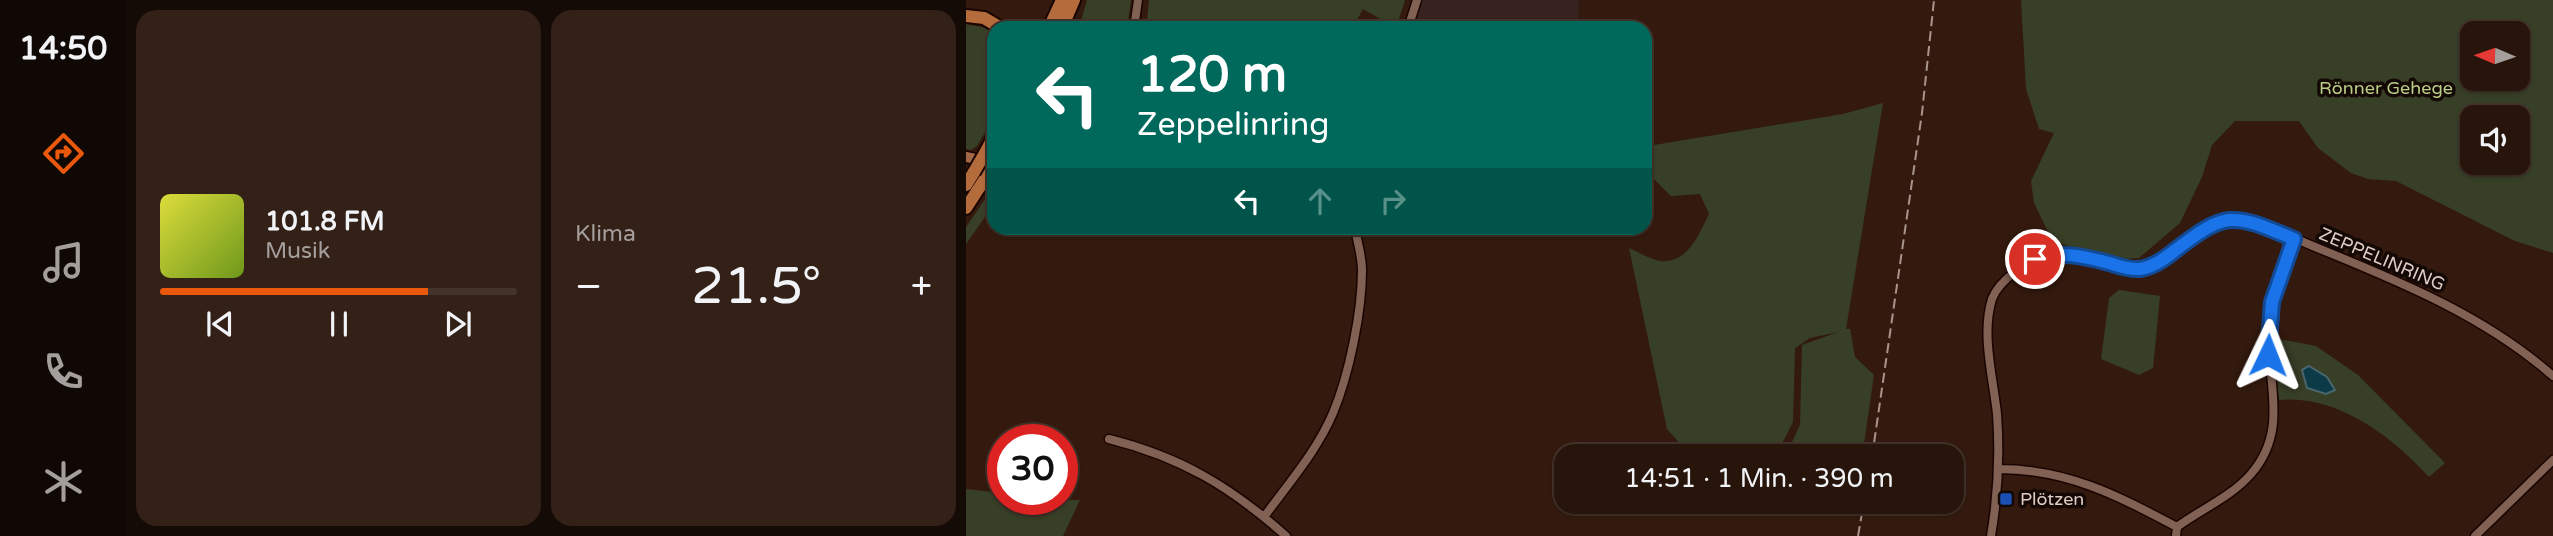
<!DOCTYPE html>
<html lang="de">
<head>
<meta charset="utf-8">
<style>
	body { margin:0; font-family:"Varela Round",sans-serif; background:#332118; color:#f1f3f6; height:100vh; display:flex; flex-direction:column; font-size:26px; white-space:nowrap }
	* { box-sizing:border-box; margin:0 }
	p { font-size:23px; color:#a49e9c }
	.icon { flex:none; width:38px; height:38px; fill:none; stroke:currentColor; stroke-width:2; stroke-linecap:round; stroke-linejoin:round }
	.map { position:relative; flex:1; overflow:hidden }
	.details { display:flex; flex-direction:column; gap:10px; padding:10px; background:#150b06; width:840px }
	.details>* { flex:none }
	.guide { position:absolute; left:21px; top:21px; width:665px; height:214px; border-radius:21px; box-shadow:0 2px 5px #0004,0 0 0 2px #43332b; background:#00695c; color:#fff; overflow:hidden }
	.needle { width:46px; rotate:272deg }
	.buttons { position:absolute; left:1494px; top:21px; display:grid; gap:14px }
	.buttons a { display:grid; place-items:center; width:70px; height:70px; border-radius:14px; background:#27140a; box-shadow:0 2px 5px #0004,0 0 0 2px #43332b; font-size:35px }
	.speed { position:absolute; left:21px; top:424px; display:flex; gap:14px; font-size:35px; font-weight:700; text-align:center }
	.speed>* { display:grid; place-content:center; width:91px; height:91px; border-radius:50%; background:#27140a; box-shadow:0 2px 5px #0004,0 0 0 2px #43332b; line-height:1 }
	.speed .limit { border:10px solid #d22; background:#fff; color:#111 }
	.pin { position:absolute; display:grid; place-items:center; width:60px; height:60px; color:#fff; margin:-30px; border:4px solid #fff; border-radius:50%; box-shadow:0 2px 7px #0007 }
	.me { position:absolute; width:77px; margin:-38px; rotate:2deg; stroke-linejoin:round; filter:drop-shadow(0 0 5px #0008) }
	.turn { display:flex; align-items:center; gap:24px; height:147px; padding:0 35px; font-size:32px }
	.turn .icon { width:91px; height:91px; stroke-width:2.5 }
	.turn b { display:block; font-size:49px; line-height:60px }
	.lanes { display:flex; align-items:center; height:66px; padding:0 35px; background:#0003; justify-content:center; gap:35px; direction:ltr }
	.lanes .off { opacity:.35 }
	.big { font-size:52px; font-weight:600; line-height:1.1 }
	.details .tile { flex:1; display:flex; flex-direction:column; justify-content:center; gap:10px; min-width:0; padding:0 24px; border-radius:21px; background:#332118 }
	.song { display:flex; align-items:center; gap:21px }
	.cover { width:84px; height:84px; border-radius:10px; background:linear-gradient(135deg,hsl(60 70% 55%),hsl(80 70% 35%)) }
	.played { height:7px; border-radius:4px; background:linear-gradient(90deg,#ea580c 75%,#43332b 75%) }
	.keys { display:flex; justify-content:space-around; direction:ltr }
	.heat { display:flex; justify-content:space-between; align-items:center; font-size:38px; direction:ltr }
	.details .tiles { flex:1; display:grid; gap:10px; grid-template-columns:repeat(2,1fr) }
	.trip { position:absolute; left:588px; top:444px; width:410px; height:70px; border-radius:21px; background:#27140a; box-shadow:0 2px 5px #0004,0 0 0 2px #43332b; font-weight:600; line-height:70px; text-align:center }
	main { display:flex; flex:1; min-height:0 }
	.dock { display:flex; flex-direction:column; width:126px; justify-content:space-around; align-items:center; background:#100804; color:#a49e9c }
	.dock .icon { width:49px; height:49px }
	.dock .current { color:#ea580c }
	.dock b { font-size:32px; color:#f1f3f6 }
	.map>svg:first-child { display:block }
</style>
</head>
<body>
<main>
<nav class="dock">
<b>14:50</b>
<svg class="icon current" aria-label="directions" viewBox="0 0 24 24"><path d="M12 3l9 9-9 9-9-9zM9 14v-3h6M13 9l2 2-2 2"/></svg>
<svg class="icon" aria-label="music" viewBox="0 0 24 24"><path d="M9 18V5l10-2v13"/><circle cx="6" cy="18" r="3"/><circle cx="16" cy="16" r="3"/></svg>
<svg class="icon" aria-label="phone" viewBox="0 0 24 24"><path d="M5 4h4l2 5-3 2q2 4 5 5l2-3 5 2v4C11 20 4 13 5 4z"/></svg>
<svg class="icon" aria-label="climate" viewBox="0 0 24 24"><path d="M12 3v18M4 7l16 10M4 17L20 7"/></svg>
</nav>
<section class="details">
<div class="tiles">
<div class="tile">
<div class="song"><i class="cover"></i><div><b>101.8 FM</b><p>Musik</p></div></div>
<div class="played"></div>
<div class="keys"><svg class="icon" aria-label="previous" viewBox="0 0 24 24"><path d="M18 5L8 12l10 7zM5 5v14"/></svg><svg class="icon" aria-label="pause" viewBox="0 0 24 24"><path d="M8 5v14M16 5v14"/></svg><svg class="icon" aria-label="next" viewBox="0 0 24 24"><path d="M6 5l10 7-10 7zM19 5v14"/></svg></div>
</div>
<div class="tile"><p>Klima</p>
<div class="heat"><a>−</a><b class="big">21.5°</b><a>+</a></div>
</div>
</div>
</section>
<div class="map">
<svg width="1587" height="536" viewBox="0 0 1587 536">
	<rect width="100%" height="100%" fill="#341a0e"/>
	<path fill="#36231f" d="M454 0H613L612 28H447Z"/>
	<path fill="#383f27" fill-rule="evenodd" d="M121 0H165L161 28H113Z
		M183 0H439L430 28 397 9 390 22 368 21 341 28H198L181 21Z
		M1055 0H1587V253L1549 241 1430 181 1402 179 1385 173 1352 148 1333 121H1269L1246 145 1236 177 1214 223 1173 258 1157 259 1087 242 1068 203 1065 181 1088 133 1073 129 1060 89ZM1552 33V79H1507V33ZM1507 117H1552V163H1507Z
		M0 24 16 27 28 33V117L11 146 5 150 0 149Z
		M917 103 880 329H884L889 357 908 375 896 457H819L834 425 836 345 872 332 844 338 829 348 827 422 809 457H726L701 429 663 248C672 252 684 259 694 261 722 264 733 234 743 214L734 194 705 196 685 176 682 146 877 114Z
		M28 186V204L0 244V227Z
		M1153 290 1194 296 1187 368 1173 375 1135 359 1143 298Z
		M1308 338 1350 346 1392 375 1479 463 1463 477C1427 437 1371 394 1313 400L1307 354Z
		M0 489 37 493V499L114 500 97 536H0Z"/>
	<path fill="#0c3a47" stroke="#4b666d" stroke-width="2" d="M1343 366 1361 377 1369 390 1360 394 1341 388 1336 370Z"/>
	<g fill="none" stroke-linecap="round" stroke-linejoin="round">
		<defs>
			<path id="minor" d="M168 28 172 0
				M366 28H378
				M442 28 451 0
				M143 439C215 457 265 487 320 536
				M1033 469C1102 469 1152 496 1211 527
				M298 517C322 484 351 451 367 413 383 375 396 312 396 270 396 256 391 241 389 228
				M1025 536C1032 495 1034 456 1031 414 1027 377 1015 334 1026 299 1033 280 1064 258 1083 254 1116 249 1146 273 1177 268 1218 261 1227 215 1280 220 1307 227 1333 241 1359 251 1440 284 1521 318 1587 376
				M1210 536 1211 527C1235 509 1265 497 1285 474 1325 428 1299 379 1303 325 1305 295 1317 267 1328 239
				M1509 536 1587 460"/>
			<path id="major" d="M0 157 28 163"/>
			<path id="highway" d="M0 16 18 18 35 28
				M83 28 96 0
				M96 28 108 0
				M19 153 28 136
				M0 185 8 172
				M0 208 28 165"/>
		</defs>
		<use href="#minor" stroke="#1a0400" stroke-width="11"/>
		<use href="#major" stroke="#1a0400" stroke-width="14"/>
		<use href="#highway" stroke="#1a0400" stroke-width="16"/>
		<use href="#minor" stroke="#816153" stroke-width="8"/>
		<use href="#major" stroke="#a06846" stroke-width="10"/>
		<use href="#highway" stroke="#b46c3d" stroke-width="12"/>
		<path stroke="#a9958c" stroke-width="2" stroke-dasharray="10 5" stroke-linecap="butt" d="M906 457 956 113 968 0
			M892 536 898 502"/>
		<defs>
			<path id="highway-bridge" d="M8 172 19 153"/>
		</defs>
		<use href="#highway-bridge" stroke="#1a0400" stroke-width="16" stroke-linecap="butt"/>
		<use href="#highway-bridge" stroke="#b46c3d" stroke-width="12"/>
	</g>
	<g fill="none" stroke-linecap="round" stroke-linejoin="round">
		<defs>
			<path id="route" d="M1069 259C1095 251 1117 256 1143 263 1153 266 1163 270 1174 269 1187 267 1197 260 1207 252 1261 210 1266 213 1328 239L1306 302 1302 355"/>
		</defs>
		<use href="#route" stroke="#114b97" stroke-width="18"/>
		<use href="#route" stroke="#1a73e8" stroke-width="12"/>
	</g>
	<rect fill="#1a4fb4" stroke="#130804" stroke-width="2.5" x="1033" y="492" width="14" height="14" rx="3.5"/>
	<g text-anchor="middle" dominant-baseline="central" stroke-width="7" stroke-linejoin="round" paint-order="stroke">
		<g font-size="18" fill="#bbce87" stroke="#130804">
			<text x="1420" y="88">Rönner Gehege</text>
		</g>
		<g font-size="18" fill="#dfcdc5" stroke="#130804">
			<text transform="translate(1416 259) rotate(23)">ZEPPELINRING</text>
		</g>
		<g font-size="18" fill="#dfcdc5" stroke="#130804" text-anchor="start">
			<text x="1054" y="499">Plötzen</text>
		</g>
	</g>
</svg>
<div class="buttons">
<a><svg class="needle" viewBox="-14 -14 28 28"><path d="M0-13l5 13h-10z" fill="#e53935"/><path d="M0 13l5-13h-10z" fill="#a49e9c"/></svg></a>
<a><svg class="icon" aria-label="sound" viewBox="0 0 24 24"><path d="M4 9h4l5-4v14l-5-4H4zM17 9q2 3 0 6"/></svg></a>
</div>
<div class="speed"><div class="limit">30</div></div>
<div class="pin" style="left:1069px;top:259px;background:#d93025"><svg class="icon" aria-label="arrive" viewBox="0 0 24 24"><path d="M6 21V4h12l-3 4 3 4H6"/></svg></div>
<svg class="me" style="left:1302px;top:355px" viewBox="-20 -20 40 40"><path d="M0-17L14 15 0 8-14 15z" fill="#1a73e8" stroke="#fff" stroke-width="4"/></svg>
<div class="trip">14:51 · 1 Min. · 390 m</div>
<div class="guide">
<div class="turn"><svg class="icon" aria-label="left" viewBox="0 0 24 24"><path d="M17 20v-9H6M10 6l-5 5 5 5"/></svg><div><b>120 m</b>Zeppelinring</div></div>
<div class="lanes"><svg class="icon" aria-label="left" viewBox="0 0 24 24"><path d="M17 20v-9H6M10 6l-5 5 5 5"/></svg><svg class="icon off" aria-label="ahead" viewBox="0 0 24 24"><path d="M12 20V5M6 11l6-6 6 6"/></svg><svg class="icon off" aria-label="right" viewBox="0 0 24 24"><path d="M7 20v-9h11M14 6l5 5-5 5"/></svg></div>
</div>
</div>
</main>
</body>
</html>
